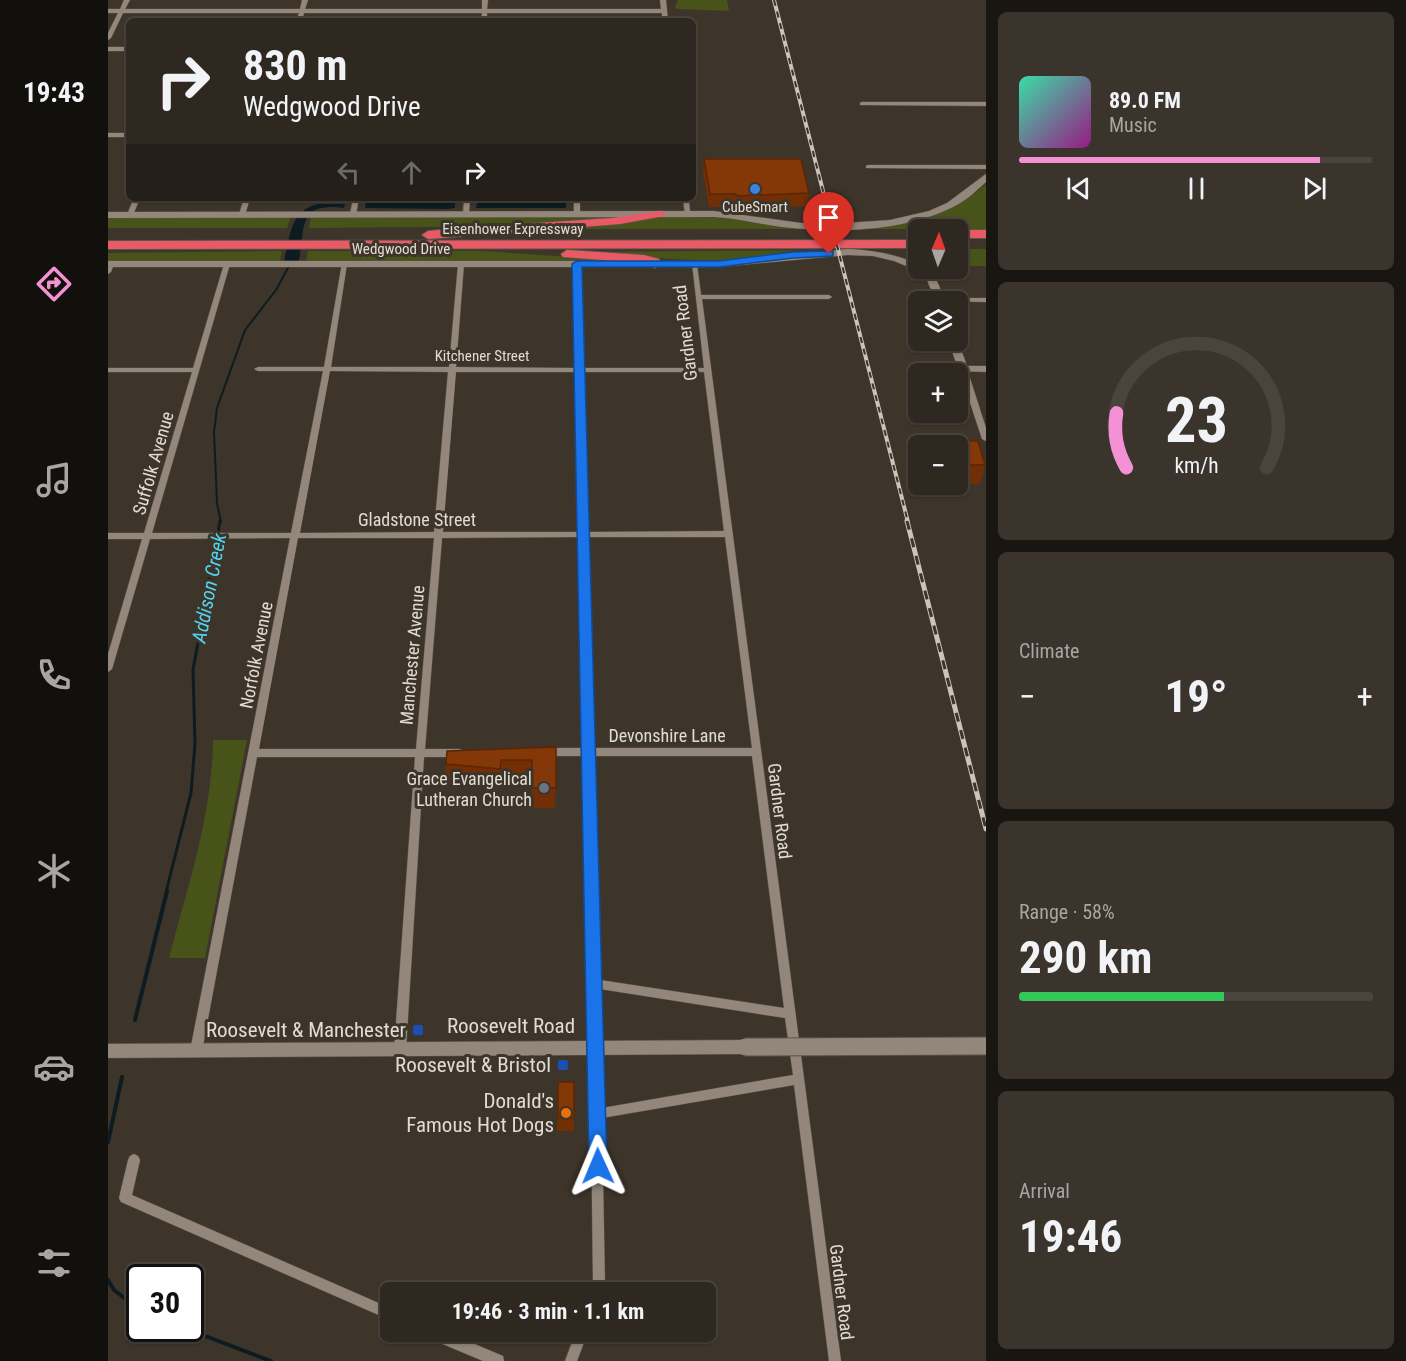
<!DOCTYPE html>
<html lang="en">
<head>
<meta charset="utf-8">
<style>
	body { margin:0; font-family:"Roboto Condensed",sans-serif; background:#3a342d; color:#f1f3f6; height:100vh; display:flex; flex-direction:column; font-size:22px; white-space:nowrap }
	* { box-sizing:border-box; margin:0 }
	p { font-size:20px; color:#a7a6a5 }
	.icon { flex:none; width:33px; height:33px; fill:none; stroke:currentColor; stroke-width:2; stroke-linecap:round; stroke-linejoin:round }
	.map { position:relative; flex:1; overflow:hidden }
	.details { display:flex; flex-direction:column; gap:12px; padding:12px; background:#191612; width:420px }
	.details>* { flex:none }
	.guide { position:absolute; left:18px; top:18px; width:570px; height:183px; border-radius:9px; box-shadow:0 2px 4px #0004,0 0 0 2px #49443e; background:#2e2820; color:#f1f3f6; overflow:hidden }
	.needle { width:39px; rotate:2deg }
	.tools { position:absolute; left:800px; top:219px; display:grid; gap:12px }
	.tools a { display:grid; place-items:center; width:60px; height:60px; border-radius:9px; background:#2e2820; box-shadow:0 2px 4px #0004,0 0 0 2px #49443e; font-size:30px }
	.speed { position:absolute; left:18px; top:1264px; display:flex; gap:12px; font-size:30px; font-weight:700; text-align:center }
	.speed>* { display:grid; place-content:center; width:78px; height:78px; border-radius:50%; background:#2e2820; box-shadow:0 2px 4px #0004,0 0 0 2px #49443e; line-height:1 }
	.speed .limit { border:3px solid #111; border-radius:9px; background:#fff; color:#111 }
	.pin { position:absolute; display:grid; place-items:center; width:51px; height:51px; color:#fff; margin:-62px -26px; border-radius:50% 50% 50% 0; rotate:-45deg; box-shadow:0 0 6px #0007 }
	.pin .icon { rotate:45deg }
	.me { position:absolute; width:66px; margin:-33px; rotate:359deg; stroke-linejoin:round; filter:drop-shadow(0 0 4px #0008) }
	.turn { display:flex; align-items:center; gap:21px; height:126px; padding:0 18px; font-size:27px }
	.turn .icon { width:78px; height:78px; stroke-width:2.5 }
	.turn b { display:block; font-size:42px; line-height:51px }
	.lanes { display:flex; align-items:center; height:57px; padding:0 18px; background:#0003; justify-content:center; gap:30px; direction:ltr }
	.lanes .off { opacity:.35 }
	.big { font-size:45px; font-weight:700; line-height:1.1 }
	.details .widget { flex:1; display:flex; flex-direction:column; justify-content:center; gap:9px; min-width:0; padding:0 21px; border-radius:9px; background:#3a342d }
	.details .dial { align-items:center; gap:0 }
	.dial svg { height:156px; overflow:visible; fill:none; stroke:#49443e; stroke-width:7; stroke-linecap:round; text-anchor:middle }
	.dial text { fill:#f1f3f6; stroke:none }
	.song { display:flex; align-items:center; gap:18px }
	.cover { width:72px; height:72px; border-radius:9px; background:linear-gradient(135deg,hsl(160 70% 55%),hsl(310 70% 35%)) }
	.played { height:6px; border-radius:3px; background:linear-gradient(90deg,#f491d4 85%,#49443e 85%) }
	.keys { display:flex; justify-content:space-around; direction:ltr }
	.heat { display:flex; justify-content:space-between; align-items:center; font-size:33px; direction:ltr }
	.charge { height:9px; border-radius:4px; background:linear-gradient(90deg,#34c759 58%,#49443e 0) }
	.trip { position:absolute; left:272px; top:1282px; width:336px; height:60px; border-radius:9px; background:#2e2820; box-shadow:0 2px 4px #0004,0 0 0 2px #49443e; font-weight:700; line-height:60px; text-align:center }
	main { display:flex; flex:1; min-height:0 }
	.tabs { display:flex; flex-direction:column; width:108px; justify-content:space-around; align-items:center; background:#12100d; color:#a7a6a5 }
	.tabs .icon { width:42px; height:42px }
	.tabs .current { color:#f491d4 }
	.tabs b { font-size:27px; color:#f1f3f6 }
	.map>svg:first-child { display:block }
</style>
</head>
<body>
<main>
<nav class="tabs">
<b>19:43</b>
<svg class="icon current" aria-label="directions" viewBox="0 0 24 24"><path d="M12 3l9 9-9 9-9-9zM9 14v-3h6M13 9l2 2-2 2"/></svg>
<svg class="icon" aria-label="music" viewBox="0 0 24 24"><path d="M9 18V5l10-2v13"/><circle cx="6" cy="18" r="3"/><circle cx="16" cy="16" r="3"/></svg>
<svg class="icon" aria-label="phone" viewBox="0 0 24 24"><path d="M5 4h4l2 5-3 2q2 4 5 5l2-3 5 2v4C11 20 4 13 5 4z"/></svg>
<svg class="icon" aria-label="climate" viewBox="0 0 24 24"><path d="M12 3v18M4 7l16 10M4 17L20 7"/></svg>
<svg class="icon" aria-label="car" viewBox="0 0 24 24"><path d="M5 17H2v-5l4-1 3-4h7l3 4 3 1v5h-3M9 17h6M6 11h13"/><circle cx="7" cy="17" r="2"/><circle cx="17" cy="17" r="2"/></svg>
<svg class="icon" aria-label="filters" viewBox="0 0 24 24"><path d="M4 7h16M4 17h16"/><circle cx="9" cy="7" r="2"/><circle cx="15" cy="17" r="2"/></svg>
</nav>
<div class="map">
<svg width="878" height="1361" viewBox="0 0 878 1361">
	<rect width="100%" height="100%" fill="#3e352a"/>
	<path fill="#475318" d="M570 0H619L621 11 569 9 567 7Z
		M878 184V229H740C799 225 830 223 878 184Z
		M526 216 420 226 201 228 203 217Z
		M553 216 621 218 672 227 714 229H442Z
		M0 217H183L179 228H0Z
		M849 249H878V266H849Z
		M691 250C667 253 642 259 617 260 565 261 512 255 459 252L720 250Z
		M174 251 172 261 0 262V253Z
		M200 251H376L536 262 198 261Z
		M105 740H139L97 958H61C80 885 104 816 105 740Z"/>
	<path fill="#0c1c21" d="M451 201 458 203V208H368L369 203 376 202Z
		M265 202H341L347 203V208L340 209 257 208 258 203Z
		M211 204H237L236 208C190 202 197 226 191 261H176C182 237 182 209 211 204Z"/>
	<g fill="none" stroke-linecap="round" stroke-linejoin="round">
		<path stroke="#0c1c21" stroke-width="2" d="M113 522 109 503 106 432 109 408 137 330 168 290 181 266"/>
		<path stroke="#0c1c21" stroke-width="3" d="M58 892 83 793 87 744 85 670 112 521"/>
		<path stroke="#0c1c21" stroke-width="4" d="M27 1020 59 891
			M0 1142 14 1077
			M0 1280 6 1290 32 1310
			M79 1329 163 1361"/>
		<defs>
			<path id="street" d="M16 0H22L17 9H192L194 0H200L197 9H374V0H380L379 9H553L552 0H558L560 21H554V13H379V21H373L374 13H196L194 21H188L191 13H15L3 38 0 40V33L10 13H0V9H12Z
				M0 47H21V51H0Z
				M754 102H878V106L752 105V103Z
				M0 133H21V137H0Z
				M760 165H878V169L758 168V166Z
				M26 198H32L25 215 20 216 19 215Z
				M136 198H142L137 215 134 217 131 215Z
				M245 198H251L248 215 245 217 242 215Z
				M356 198H362L361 214 358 216 355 214Z
				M466 198H472V214L469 216 466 214Z
				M575 198H581L582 215 577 214Z
				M3 262 6 264 3 272 0 274V264Z
				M119 262 122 264 44 533H183L215 371H150L146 369 150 367H216L234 263 239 264 223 367H341L350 264 353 262 356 264 348 367 468 368 466 264 469 262 472 264 475 368H596L584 263 589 264 593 295H721L724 297 721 299H594L733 1361H721L686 1085 494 1118 497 1286 495 1293H483L485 1286 481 952 476 756H437L434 755 432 752 434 749 437 748H476L472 537 334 538 317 749H351L354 750 356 753 354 756 351 757H316L298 1050 296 1054 292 1055 288 1054 286 1050 307 757H149L94 1051 92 1055 88 1056 84 1055 82 1051 182 538 42 539 4 669 0 672V654L34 539H0V533H36L84 372H0V368H85L116 264ZM222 371 340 372 326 532 192 533ZM348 372H468L472 532H335ZM475 372H596L616 531 480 532ZM480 537H617L644 748H486ZM190 538H326L308 749H151ZM486 756H644L676 1008 492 980ZM492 989 677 1018 685 1075 494 1108Z
				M832 298H878V302L830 301V299Z
				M852 367H855L859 369 878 428V441L874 439 851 369Z
				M26 1154 30 1156 32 1160 24 1195 282 1308V1320L13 1202 11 1198 20 1160 22 1156Z
				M317 1332H338L395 1356 396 1361H375L318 1337Z
				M468 1332H480L469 1361H457Z"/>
			<path id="secondary" d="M878 174V182C868 191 858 201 845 207 795 232 729 233 674 227 651 224 629 218 606 217L0 218V212L606 211 693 223H737L782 220 821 211 839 203Z
				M740 249C765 250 787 254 810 264V268H817L828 279 838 302H828L819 280 808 270 786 261 765 256 740 255 611 267H0V261H611Z
				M849 338 859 366H878V372L851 371 840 340H849Z
				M637 1040 643 1042 645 1047 643 1052 637 1054 0 1058V1044Z"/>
			<path id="highway" d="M552 211 558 214 556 216 512 224 320 239 314 235 320 231 341 229 504 218Z
				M849 230H878V238H849Z
				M810 240V248L0 249V241Z
				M459 250 536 255 551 259 553 264 547 268 535 263 455 257 453 254Z"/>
		</defs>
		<use href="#street" stroke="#5a5248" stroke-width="1"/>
		<use href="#secondary" stroke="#5a5248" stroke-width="1"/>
		<use href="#highway" stroke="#5a5248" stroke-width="2"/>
		<use href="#street" fill="#92877a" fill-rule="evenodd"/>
		<use href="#secondary" fill="#92877a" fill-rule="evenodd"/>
		<use href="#highway" fill="#e85a66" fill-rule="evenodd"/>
		<defs>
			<path id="rail-far1" d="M666 0 800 522"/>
			<path id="rail" d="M799 521 878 829"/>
		</defs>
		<use href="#rail-far1" stroke="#cac4bc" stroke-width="4"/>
		<use href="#rail" stroke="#cac4bc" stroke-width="5"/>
		<use href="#rail-far1" stroke="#3e352a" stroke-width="2" stroke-dasharray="6" stroke-linecap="butt"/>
		<use href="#rail" stroke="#3e352a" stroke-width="3" stroke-dasharray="9" stroke-linecap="butt"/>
		<defs>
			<path id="secondary-bridge" d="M637 1047 878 1046"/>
		</defs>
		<use href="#secondary-bridge" stroke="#5a5248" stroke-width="19" stroke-linecap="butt"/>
		<use href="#secondary-bridge" stroke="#92877a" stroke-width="17"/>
	</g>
	<path fill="#722f06" d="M596 159 701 193 700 206 628 209 627 207H601L595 172Z
		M810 441H870L877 465 872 484H849V446H810V478L805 460Z
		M448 747 447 808H424V779H393V788L339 784 338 764Z
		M450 1082 466 1118V1131H449Z"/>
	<path fill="#843707" stroke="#5c2605" stroke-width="1.5" d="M596 159H693L701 193 629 196 628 194H602Z
		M810 441H870L877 465H849V446H811Z
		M448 747V788H424V760H393L392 769 338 764 339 751Z
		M450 1082H466V1118H450Z"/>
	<path fill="#1a73e8" stroke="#114b97" stroke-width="1.5" d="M721 251H725V256L685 258 611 267H474L499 1166 496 1172 490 1174 484 1172 481 1166 464 264 469 261H611L685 252Z"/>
	<circle fill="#3f7fe0" stroke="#3e352a" stroke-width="2" cx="647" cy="189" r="6"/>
	<circle fill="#6b7280" stroke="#3e352a" stroke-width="2" cx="436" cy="788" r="6"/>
	<g fill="#1a4fb4" stroke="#3e352a" stroke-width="2">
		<rect x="304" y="1024" width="12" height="12" rx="3"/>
		<rect x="449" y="1059" width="12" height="12" rx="3"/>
	</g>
	<circle fill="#e8710a" stroke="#3e352a" stroke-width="2" cx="458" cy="1113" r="6"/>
	<g text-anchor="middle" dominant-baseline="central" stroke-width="6" stroke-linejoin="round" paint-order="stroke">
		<g font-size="15" fill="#e1dbd4" stroke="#3e352a">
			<text x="647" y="207">CubeSmart</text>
		</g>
		<g font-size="15" fill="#e1dbd4" stroke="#3e352a">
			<text x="405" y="229">Eisenhower Expressway</text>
			<text x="293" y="249">Wedgwood Drive</text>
			<text x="374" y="356">Kitchener Street</text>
		</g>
		<g font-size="18" fill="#e1dbd4" stroke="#3e352a">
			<text transform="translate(577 333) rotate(-97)">Gardner Road</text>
			<text transform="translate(45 463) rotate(-74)">Suffolk Avenue</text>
			<text x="309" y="519">Gladstone Street</text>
			<text transform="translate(148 655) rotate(-79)">Norfolk Avenue</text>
			<text transform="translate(304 655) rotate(-85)">Manchester Avenue</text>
			<text x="559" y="735">Devonshire Lane</text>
			<text transform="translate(672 811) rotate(83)">Gardner Road</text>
			<text transform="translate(734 1292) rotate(83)">Gardner Road</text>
		</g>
		<g font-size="18" fill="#e1dbd4" stroke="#3e352a" text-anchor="end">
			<text x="424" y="778">Grace Evangelical<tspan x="424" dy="21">Lutheran Church</tspan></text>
		</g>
		<g font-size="20" font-style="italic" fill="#52d4f1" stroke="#3e352a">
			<text transform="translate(101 588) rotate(-79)">Addison Creek</text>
		</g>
		<g font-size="21" fill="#e1dbd4" stroke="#3e352a">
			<text x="403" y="1026">Roosevelt Road</text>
		</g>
		<g font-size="21" fill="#e1dbd4" stroke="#3e352a" text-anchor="end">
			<text x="298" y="1030">Roosevelt &amp; Manchester</text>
			<text x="443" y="1065">Roosevelt &amp; Bristol</text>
			<text x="446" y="1101">Donald's<tspan x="446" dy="24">Famous Hot Dogs</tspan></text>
		</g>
	</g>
</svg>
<div class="tools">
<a><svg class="needle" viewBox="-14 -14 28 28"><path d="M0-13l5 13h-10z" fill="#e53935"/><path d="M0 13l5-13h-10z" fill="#a7a6a5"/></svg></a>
<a><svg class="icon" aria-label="layers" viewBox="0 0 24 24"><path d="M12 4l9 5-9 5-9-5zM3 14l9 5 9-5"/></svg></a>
<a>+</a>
<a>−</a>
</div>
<div class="speed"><div class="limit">30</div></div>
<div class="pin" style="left:721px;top:254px;background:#d93025"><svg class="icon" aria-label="arrive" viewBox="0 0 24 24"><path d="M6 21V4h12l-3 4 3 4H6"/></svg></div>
<svg class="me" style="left:490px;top:1166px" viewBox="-20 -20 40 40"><path d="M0-17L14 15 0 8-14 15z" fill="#1a73e8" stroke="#fff" stroke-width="4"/></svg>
<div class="trip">19:46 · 3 min · 1.1 km</div>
<div class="guide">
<div class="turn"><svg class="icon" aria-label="right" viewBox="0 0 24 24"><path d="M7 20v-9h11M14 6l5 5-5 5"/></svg><div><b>830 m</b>Wedgwood Drive</div></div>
<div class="lanes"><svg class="icon off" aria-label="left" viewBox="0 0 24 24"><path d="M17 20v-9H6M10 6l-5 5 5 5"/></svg><svg class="icon off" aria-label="ahead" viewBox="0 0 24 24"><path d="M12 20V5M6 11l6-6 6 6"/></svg><svg class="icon" aria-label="right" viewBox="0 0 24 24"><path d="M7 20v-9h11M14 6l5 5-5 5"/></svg></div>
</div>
</div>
<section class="details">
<div class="widget">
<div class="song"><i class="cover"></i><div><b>89.0 FM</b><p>Music</p></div></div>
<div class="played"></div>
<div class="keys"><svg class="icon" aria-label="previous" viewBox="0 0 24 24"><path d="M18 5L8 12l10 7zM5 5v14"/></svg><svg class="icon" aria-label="pause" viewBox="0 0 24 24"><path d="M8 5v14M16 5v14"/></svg><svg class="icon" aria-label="next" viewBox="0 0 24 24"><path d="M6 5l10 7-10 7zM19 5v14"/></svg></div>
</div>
<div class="widget dial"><svg viewBox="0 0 100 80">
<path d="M14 69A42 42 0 1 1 86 69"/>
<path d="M14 69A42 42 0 0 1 9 41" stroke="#f491d4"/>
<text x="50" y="56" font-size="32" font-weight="700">23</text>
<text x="50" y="72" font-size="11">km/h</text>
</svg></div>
<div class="widget"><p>Climate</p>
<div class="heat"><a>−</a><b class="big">19°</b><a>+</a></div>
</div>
<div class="widget"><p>Range · 58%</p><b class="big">290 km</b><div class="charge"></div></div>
<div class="widget"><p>Arrival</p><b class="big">19:46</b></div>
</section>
</main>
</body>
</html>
